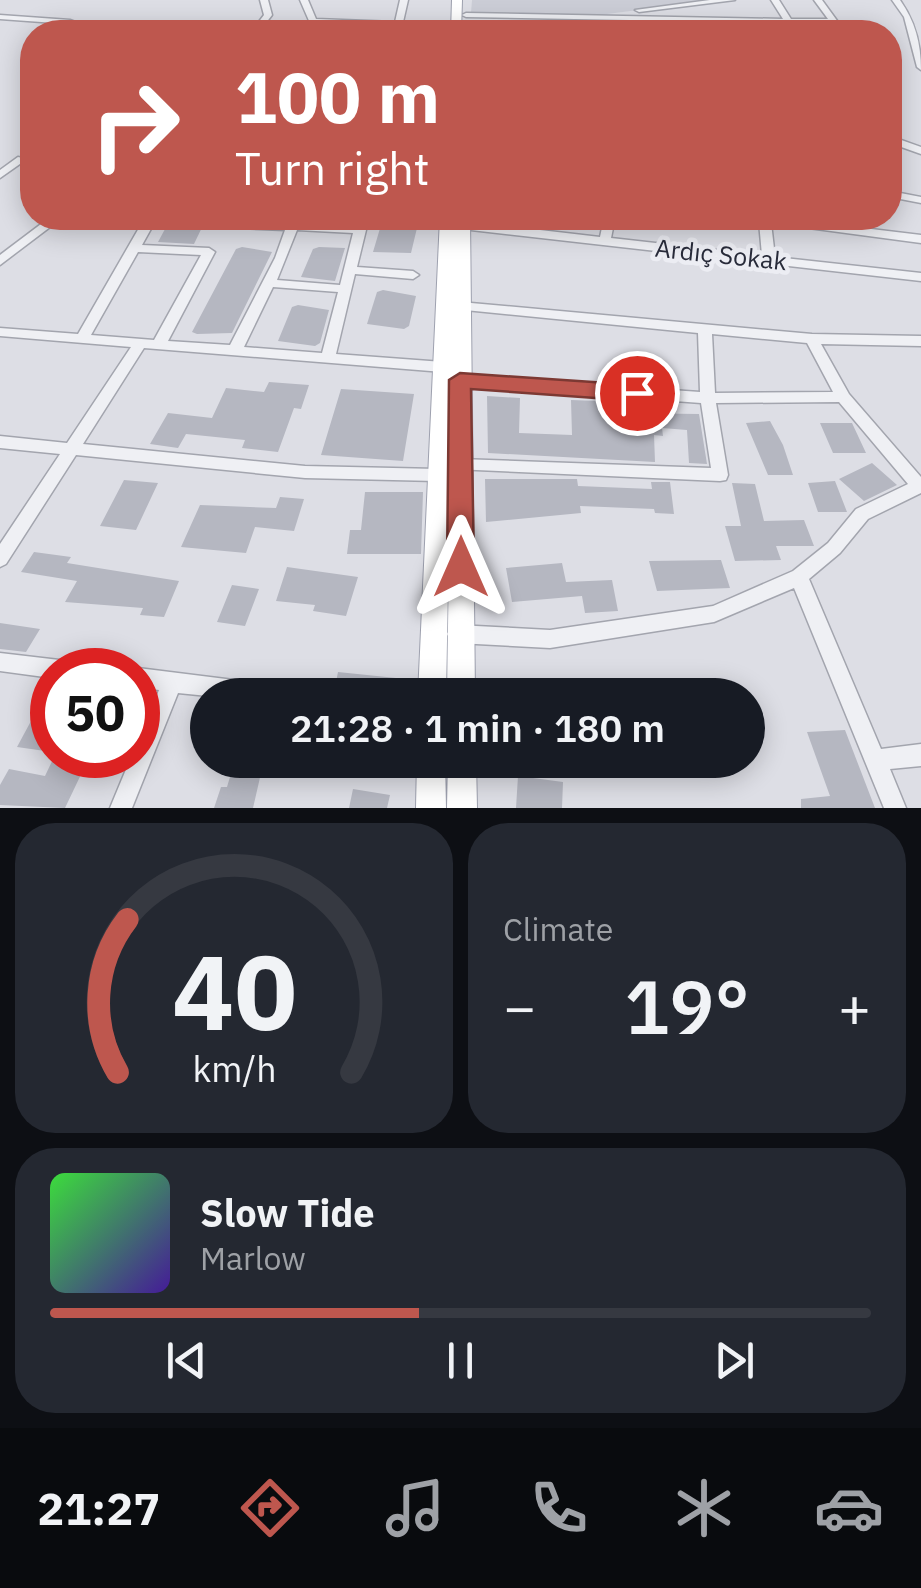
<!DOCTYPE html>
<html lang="en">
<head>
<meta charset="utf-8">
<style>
	body { margin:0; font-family:"IBM Plex Sans",sans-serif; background:#242831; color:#f1f3f6; height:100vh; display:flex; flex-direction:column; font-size:38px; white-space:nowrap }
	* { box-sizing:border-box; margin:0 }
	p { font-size:32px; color:#9ea1a6 }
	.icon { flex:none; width:55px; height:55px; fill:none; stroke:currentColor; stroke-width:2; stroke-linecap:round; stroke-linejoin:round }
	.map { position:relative; height:808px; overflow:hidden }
	.drawer { display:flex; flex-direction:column; gap:15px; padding:15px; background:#0d0f14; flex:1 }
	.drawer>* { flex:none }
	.hud { position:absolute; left:20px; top:20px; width:882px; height:210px; border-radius:40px; box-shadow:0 5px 25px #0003; background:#be574e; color:#fff; overflow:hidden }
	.speed { position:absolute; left:30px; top:648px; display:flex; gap:20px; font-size:50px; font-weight:700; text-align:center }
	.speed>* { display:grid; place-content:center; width:130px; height:130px; border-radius:50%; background:#171b24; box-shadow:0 5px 25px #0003; line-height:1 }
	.speed .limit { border:15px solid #d22; background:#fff; color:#111 }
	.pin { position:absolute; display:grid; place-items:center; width:85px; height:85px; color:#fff; margin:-42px; border:5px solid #fff; border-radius:50%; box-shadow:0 2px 10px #0007 }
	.me { position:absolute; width:110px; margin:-55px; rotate:0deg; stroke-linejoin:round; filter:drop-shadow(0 0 8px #0008) }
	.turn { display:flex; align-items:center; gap:35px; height:210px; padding:0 50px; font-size:45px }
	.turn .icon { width:130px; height:130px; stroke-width:2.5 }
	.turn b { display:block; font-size:70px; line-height:85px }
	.big { font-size:75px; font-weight:600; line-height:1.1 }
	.drawer .card { flex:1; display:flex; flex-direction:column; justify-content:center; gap:15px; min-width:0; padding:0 35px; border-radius:40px; background:#242831 }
	.drawer .dial { align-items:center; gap:0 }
	.dial svg { height:260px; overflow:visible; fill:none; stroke:#363941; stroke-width:7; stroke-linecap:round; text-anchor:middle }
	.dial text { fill:#f1f3f6; stroke:none }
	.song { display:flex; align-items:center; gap:30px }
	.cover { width:120px; height:120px; border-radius:15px; background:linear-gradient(135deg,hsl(120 70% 55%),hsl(260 70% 35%)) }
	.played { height:10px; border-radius:5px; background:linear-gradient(90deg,#be574e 45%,#363941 45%) }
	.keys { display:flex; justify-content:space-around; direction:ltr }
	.heat { display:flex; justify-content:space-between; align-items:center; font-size:55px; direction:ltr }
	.drawer .tiles { flex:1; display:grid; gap:15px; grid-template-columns:1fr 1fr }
	.card:last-child { grid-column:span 2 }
	.trip { position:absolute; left:190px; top:678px; width:575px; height:100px; border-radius:50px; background:#171b24; box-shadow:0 5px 25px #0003; font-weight:600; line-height:100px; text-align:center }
	.dock { display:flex; height:160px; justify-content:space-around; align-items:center; background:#090b0e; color:#9ea1a6 }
	.dock .icon { width:70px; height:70px }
	.dock .on { color:#be574e }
	.dock b { font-size:45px; color:#f1f3f6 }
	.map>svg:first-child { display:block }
</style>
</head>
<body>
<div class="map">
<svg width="921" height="808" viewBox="0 0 921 808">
	<rect width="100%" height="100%" fill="#dddee5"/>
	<path fill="#cbcdd6" d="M472 0H717L599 15 471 13Z"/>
	<path fill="#b5b7c1" d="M171 218H202L206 219 194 244 158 242Z
		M387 223 417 228 411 253 373 252 381 225Z
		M242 247 272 252 232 333 197 334 192 332 236 249Z
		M319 247 345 248 335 281 301 277 313 249Z
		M383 290 416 296 409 326 404 329 367 324 377 292Z
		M298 305 329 310 320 343 315 346 278 341 292 307Z
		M269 382 309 385 301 409 294 408 278 452 242 448 245 440 186 434 178 448 150 444 168 413 212 418 226 388 264 392Z
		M341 389 414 394 403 461 321 455Z
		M487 396 520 398 519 433 572 435 571 400 625 402V413L699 414 707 464 689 463 687 430 662 428 663 436 654 435 655 462 488 453Z
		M770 421 783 445 793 475H768L746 423Z
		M820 423H852L866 453H833Z
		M872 463 897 485 864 501 839 479Z
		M485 479H577L578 486 652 489 651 482H670L674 514 655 513 654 509 580 506 581 513 486 522Z
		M124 480 158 483 136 530 100 526Z
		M835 481 847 512H818L808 483Z
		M732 483 755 484 764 521 804 520 814 546H776L781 560 735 561 725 526H741Z
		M365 492H423L421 554H347L350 530H361Z
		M280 497 304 499 294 531 255 527 246 553 181 547 200 505 276 508Z
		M34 552 71 557 67 563 179 581 164 617 140 615 143 608 65 602 77 581 21 572Z
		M721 560 730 588 657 591 649 561Z
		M562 563 566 582 612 580 618 611 585 613 582 596 512 602 506 568Z
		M287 567 358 577 346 616 313 611 315 605 276 601Z
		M232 585 259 589 245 626 217 622Z
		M0 623 40 629 26 652 0 649Z
		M338 672 396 678 393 695 334 692Z
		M38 708 52 710V752L17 747Z
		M845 730 875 808H801V799L830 796 807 732Z
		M55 755H128L122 769 86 764 65 808 0 805V785L9 769 45 776Z
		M235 760H264L253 808H214L221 787H227Z
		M518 776 563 782 562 808H516Z
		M353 789 390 795 387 808H349Z"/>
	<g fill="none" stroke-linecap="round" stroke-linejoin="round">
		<defs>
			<path id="minor" d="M260 0H268L272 15 259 32H251L264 15Z
				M300 0H308L316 19 395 22 400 0H408L403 22 438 24 442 26 438 28 402 27 398 31H395L394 27 345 25 340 32H332L337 24 310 23Z
				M710 0H735L639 12 635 10Z
				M771 0H779L791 19H828L814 0H822L838 22 834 24H794L799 32H791L786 23 466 17 462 15 466 13 783 19Z
				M892 0H900C915 21 921 43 921 70L917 67 904 17Z
				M0 15 70 20 102 32H92L69 24 0 19Z
				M890 136 921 147V154L890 143Z
				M18 157 27 159 0 178V170Z
				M890 191 921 197V203L890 197Z
				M49 218H62L0 265V255Z
				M139 218H157L142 245 209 248 215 252 168 341 230 345 275 258 285 230 215 227 209 223 211 221 287 223 290 218H300L299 224 364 227 366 230 357 267 413 271 419 275 413 279 355 274 336 354 443 362 450 367 443 372 144 348 83 444 305 466 437 469 443 470 445 475 443 480 437 481 305 478 76 455 6 564 0 567V544L60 454 0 448V436L67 443 131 347 0 336V328L78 334 143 221ZM297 230 353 233 340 285 277 280ZM138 252 201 255 154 340 91 335ZM273 287 338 292 322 353 244 347Z
				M604 218H615L611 238 762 255 759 222 752 220 751 218H780L921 235V243L771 223 775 257 921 273V281L462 229 456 225 462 221 600 237Z
				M460 302 812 334 921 336V346L821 344 849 394 921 477V493L868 519 840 553 809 579 881 749 921 744V766L890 769 906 808H884L794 588 714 622 550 648 457 643 450 640 447 634 450 628 457 625 550 630 713 606 793 571 828 543 856 509 908 484 839 402 716 403 728 475 726 480 720 481 454 469 452 465 454 461 460 459 711 468 701 403 460 385 453 380 460 375 700 392 698 333 455 309 453 306 455 303ZM712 334 807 343 833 392 715 393Z
				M0 653 68 661 75 663 78 670H52V678L0 671Z
				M138 668 273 685 280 688 283 695 208 696 178 693 132 808H110L132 755H138V741L159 690 138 687V670H134Z"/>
			<path id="major" d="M452 0H462L461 32H451Z
				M440 218H470L475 695H447L451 425 446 695H418Z
				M417 760H445L446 808H416Z
				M448 760H476L477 808H447Z"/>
		</defs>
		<use href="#minor" stroke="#a3a5ae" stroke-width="3"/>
		<use href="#major" stroke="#9ea1af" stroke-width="2"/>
		<use href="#minor" fill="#eff0f4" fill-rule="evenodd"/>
		<use href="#major" fill="#fff" fill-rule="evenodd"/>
	</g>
	<path fill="#be574e" stroke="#7c3933" stroke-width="2.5" d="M460 373 637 385 648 393 637 401 471 389 474 567 470 575H451L447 567 449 380Z"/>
	<g text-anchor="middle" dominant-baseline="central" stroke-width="9" stroke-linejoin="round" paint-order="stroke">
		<g font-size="25" fill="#282b3a" stroke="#ecedf3">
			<text transform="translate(721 254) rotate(6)">Ardıç Sokak</text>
		</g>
	</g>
</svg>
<div class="speed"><div class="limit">50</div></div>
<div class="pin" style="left:637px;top:393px;background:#d93025"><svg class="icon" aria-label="arrive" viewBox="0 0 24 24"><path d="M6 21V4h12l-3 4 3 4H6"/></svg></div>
<svg class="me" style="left:461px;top:567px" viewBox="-20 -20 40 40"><path d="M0-17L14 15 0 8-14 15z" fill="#be574e" stroke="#fff" stroke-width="4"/></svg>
<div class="trip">21:28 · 1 min · 180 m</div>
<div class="hud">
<div class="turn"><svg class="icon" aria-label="right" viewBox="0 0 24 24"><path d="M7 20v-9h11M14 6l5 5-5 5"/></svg><div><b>100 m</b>Turn right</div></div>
</div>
</div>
<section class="drawer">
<div class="tiles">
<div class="card dial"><svg viewBox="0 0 100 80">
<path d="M14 69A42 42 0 1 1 86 69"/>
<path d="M14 69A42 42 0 0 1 17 22" stroke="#be574e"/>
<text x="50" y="56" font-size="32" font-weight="700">40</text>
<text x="50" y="72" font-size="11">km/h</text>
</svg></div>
<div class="card"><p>Climate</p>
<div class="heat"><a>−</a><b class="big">19°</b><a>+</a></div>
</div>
<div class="card">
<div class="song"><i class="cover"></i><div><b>Slow Tide</b><p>Marlow</p></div></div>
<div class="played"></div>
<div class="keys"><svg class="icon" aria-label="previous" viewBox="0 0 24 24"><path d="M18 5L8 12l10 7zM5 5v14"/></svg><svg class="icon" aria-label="pause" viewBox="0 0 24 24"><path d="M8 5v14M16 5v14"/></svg><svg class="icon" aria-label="next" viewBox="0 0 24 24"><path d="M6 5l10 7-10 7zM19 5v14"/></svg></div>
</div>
</div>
</section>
<nav class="dock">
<b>21:27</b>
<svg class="icon on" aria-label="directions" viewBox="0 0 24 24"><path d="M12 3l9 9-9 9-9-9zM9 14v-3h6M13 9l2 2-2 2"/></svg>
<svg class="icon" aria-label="music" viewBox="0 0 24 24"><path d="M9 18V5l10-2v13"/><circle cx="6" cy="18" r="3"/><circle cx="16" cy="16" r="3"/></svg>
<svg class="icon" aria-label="phone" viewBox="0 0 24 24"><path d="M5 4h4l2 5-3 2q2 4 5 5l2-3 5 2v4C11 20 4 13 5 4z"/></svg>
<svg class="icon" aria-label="climate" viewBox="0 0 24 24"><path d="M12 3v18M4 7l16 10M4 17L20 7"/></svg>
<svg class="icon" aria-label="car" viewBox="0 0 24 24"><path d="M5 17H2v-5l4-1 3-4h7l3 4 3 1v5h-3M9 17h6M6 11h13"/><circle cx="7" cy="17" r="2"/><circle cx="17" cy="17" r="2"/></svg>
</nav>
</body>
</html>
